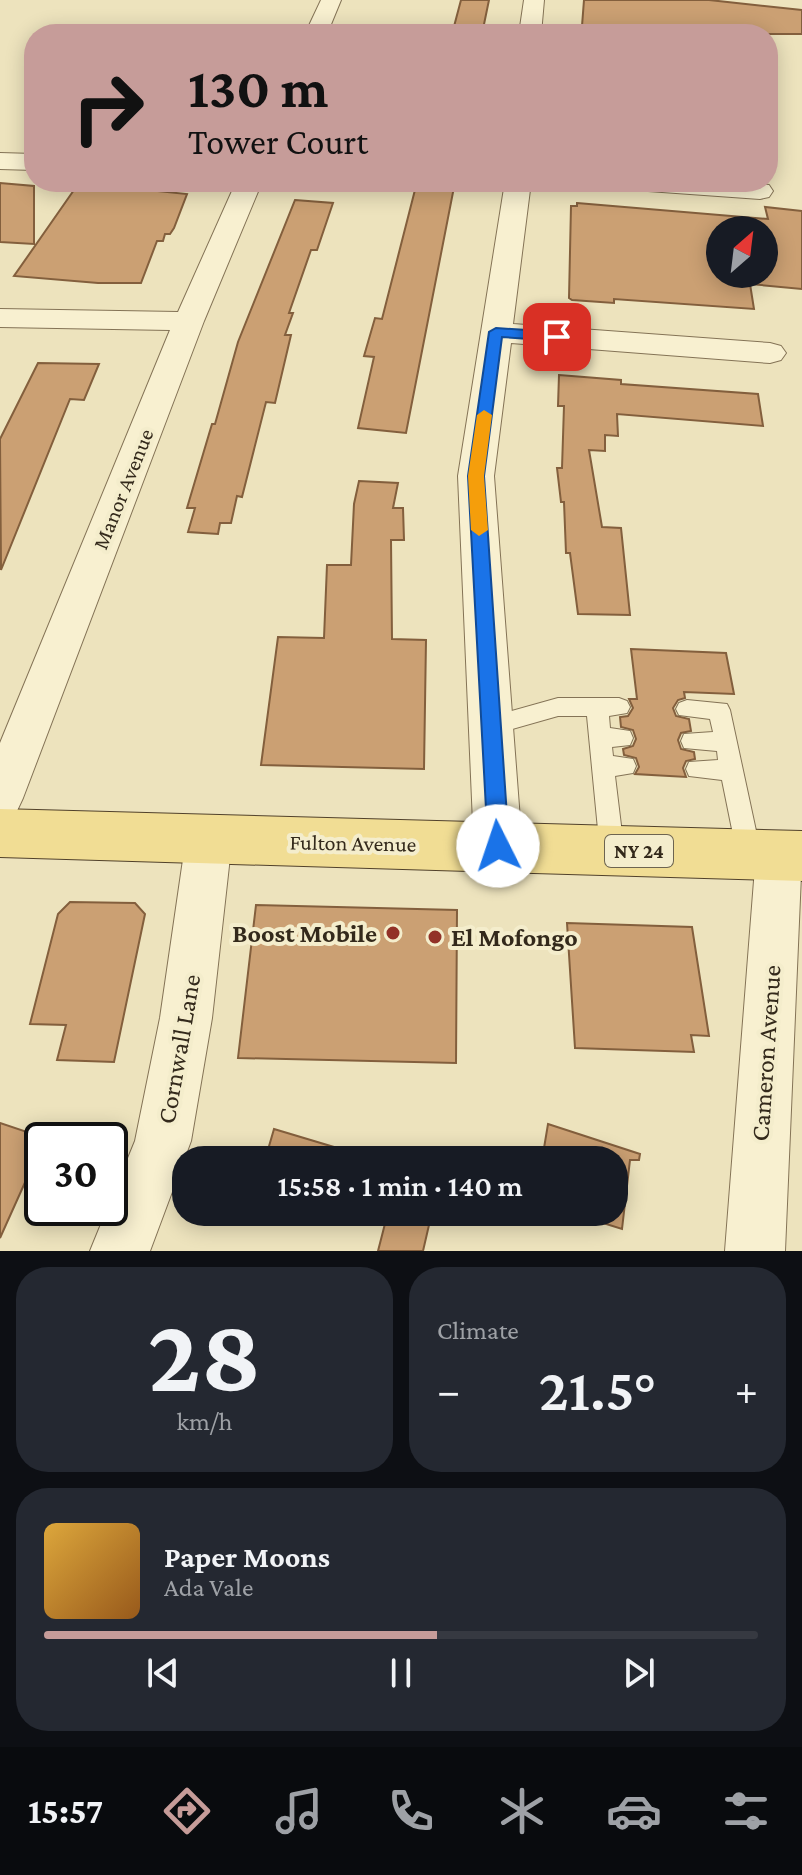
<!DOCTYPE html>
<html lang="en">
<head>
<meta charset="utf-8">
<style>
	body { margin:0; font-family:"Crimson Pro",serif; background:#242831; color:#f1f3f6; height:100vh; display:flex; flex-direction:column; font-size:30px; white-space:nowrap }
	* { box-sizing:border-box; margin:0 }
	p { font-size:26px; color:#9ea1a6 }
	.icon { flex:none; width:44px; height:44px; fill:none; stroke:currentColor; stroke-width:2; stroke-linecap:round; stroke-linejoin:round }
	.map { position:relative; height:1251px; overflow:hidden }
	.drawer { display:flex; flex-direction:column; gap:16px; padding:16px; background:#0d0f14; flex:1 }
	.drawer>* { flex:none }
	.guide { position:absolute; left:24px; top:24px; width:754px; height:168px; border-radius:32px; box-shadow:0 4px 20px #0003; background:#c69c99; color:#111; overflow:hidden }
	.needle { width:52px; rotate:28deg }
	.controls { position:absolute; left:706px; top:216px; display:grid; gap:16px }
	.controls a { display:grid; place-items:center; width:72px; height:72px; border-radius:50%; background:#171b24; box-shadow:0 4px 20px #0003; font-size:40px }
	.speed { position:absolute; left:24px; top:1122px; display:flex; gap:16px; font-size:40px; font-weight:700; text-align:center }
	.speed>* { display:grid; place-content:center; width:104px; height:104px; border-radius:50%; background:#171b24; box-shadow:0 4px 20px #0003; line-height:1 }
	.speed .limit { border:4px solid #111; border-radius:12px; background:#fff; color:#111 }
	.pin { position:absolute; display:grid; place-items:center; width:68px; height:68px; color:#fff; margin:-34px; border-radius:16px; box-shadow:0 4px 12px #0006 }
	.me { position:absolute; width:88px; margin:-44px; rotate:356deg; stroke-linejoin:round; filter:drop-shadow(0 0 6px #0008) }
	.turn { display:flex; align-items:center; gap:28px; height:168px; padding:0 32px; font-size:36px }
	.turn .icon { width:104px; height:104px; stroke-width:2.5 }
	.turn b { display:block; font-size:56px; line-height:68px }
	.big { font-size:60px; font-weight:600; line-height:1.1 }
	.drawer .card { flex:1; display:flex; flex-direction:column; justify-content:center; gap:12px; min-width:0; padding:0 28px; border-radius:32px; background:#242831 }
	.drawer .dial { align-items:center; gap:0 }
	.dial b { font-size:104px; line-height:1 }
	.song { display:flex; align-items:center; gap:24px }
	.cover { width:96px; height:96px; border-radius:12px; background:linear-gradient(135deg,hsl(40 70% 55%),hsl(30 70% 35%)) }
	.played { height:8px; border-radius:4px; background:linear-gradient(90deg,#c69c99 55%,#363941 55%) }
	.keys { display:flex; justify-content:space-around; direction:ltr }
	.heat { display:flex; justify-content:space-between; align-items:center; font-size:44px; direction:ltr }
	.drawer .tiles { flex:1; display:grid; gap:16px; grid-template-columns:1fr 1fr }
	.card:last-child { grid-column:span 2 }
	.trip { position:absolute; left:172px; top:1146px; width:456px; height:80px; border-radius:32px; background:#171b24; box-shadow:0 4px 20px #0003; font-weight:600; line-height:80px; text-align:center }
	.menu { display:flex; height:128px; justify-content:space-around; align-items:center; background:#090b0e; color:#9ea1a6 }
	.menu .icon { width:56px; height:56px }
	.menu .current { color:#c69c99 }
	.menu b { font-size:36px; color:#f1f3f6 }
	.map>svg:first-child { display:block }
</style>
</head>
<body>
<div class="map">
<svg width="802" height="1251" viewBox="0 0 802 1251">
	<rect width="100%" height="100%" fill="#ede3bd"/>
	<path fill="#cba073" stroke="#835f3d" stroke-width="2" fill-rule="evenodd" d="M461 0H489L482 34H452Z
		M584 0H709L802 10V34H622V31L588 29 582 26Z
		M417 182H455L406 433 358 428 374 357 364 356 375 318 382 319Z
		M0 183 34 186V244L0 242Z
		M89 184 187 194 174 228 170 234H165L163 241H157L141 283H98L14 276 74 190 92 191Z
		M295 200 333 203 317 250H311L289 313H293L285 335H291L275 403 266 402 242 497 237 496 231 523H220L218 534 188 532 195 508H187L212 424H215L238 342Z
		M577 203 768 219 765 207 802 211V289L750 284 754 309 614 299V303L572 300 569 298 571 206H577ZM720 230H764V274H720Z
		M38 363 99 364 84 400 70 399 1 570 0 439Z
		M559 375 621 380V384L758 394 763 426 617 414 618 436 605 435V451L589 450 602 527 621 528 630 615 578 614 570 553H566L564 502H561L557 468H562L564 406H558Z
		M359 481 398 483 393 508H403L404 540H391L392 639 426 640 424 769 261 765 278 637 324 638 327 565H351L354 504Z
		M631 649 726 653 734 694 684 692 685 698 678 700 673 708 676 716 689 719 691 731 681 733 678 740 681 749 694 752 695 759 686 761 683 768 686 777 635 774 639 767 636 758 624 755 623 749 633 746 636 739 633 730 621 727 620 717 628 716 633 708 629 699H637Z
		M70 902 135 903 145 914 114 1062 57 1060 66 1025 30 1024 58 914Z
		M256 905 457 910 456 1063 238 1058Z
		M567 923 692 927 709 1036 691 1035 694 1052 575 1048Z
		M0 1123 45 1138 0 1238Z
		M548 1124 640 1154 639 1160H630L622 1229 587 1218 588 1212H614V1160H542Z
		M274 1129 364 1156 363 1160H265Z
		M388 1212H432L423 1251H378Z"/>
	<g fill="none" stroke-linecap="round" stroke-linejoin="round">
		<defs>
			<path id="service" d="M558 698H619L627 701 630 707 627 713 609 716 610 728 630 731 633 738 630 745 612 747 613 756 633 759 636 766 633 773 615 776 624 850 620 858 612 861 604 858 600 850 587 716H558L491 735 483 733 480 726 483 719Z
				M687 700 727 704 730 710 761 854 757 862 749 865 741 862 737 854 722 780 689 776 686 769 689 762 718 760 717 751 684 748 681 741 684 734 713 732 710 719 679 715 676 709 679 703Z"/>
			<path id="minor" d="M321 0H341L327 34H305Z
				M524 0H544L541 34H519Z
				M0 153 34 154V170L0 169Z
				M236 182H262L204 321 23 798 16 813 0 819V743L170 330 0 327V309L178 312Z
				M505 182H531L513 324 770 343 781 346 786 353 781 360 770 363 511 343 494 476 522 846 515 862 498 868 481 862 474 846 458 476Z
				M621 182H744L769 185 773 191 769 197 760 199 634 190 625 187Z
				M209 817 226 824 232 839 212 1018 191 1141 150 1251H90L135 1141 160 1018 186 839 192 824Z
				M780 833 797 839 802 851 785 1251H725L756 855 763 839Z"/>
			<path id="primary" d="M0 809 802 831V881L0 857Z"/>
		</defs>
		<use href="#service" stroke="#847356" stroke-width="2"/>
		<use href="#minor" stroke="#847356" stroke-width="2"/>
		<use href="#primary" stroke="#51412b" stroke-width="2"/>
		<use href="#service" fill="#f8f0d0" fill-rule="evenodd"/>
		<use href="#minor" fill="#f8f0d0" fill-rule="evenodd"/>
		<use href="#primary" fill="#f1dd94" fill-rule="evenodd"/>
	</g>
	<path fill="#1a73e8" stroke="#114b97" stroke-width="2" d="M496 328 557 332 564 337 557 341 502 337 484 476 509 846 506 853 498 856 491 853 488 846 468 476 489 332Z"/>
	<path fill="#f59e0b" d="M484 410 492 415 484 476 488 530 479 536 471 530 468 476 477 415Z"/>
	<g fill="#923127" stroke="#f4edcc" stroke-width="3">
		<circle cx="393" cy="933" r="8"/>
		<circle cx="435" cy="937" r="8"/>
	</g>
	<g text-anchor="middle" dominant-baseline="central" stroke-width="8" stroke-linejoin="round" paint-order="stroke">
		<rect fill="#f4edcc" stroke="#6d6450" stroke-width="2" x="605" y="835" width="68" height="32" rx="6"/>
		<g font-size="20" font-weight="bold" fill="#33291b">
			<text x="639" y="851">NY 24</text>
		</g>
		<g font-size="22" fill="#33291b" stroke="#f4edcc">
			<text transform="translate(123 489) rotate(-68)">Manor Avenue</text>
			<text transform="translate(353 843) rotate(1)">Fulton Avenue</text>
		</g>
		<g font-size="26" font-weight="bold" fill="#33291b" stroke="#f4edcc" text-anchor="end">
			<text x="377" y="933">Boost Mobile</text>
			<text x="451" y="937" text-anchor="start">El Mofongo</text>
		</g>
		<g font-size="26" fill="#33291b" stroke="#f4edcc">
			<text transform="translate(179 1049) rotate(-80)">Cornwall Lane</text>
			<text transform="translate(766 1053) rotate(-86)">Cameron Avenue</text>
		</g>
	</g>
</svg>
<div class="controls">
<a><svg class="needle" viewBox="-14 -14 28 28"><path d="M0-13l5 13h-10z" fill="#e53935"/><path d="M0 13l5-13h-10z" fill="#9ea1a6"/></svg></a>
</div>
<div class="speed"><div class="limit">30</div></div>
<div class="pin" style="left:557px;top:337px;background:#d93025"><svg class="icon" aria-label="arrive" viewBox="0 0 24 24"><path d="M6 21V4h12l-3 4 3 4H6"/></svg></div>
<svg class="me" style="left:498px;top:846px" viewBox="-20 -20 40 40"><circle r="19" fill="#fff"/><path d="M0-13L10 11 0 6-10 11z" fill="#1a73e8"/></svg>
<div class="trip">15:58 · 1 min · 140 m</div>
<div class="guide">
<div class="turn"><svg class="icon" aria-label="right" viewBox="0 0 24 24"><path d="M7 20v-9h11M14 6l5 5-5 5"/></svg><div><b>130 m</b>Tower Court</div></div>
</div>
</div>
<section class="drawer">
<div class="tiles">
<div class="card dial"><b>28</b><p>km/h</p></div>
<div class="card"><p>Climate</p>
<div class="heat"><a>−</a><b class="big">21.5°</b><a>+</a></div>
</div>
<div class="card">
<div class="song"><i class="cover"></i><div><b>Paper Moons</b><p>Ada Vale</p></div></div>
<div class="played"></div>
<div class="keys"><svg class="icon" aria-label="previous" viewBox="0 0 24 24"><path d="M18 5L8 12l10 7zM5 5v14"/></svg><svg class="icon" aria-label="pause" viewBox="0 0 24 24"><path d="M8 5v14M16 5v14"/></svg><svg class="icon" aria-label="next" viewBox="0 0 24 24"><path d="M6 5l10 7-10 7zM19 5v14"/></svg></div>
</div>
</div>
</section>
<nav class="menu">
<b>15:57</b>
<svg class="icon current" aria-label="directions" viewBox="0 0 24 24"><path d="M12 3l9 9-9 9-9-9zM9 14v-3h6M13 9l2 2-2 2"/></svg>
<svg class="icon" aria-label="music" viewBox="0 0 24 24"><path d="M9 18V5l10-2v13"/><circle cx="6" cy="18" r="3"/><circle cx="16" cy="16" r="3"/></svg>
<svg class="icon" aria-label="phone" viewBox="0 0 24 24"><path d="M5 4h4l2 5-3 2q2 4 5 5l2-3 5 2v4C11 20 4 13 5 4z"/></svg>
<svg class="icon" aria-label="climate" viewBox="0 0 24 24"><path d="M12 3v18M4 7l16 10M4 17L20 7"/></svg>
<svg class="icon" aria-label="car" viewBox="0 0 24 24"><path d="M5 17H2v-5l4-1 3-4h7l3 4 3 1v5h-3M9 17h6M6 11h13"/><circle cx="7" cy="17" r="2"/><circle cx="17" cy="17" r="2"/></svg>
<svg class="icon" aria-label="filters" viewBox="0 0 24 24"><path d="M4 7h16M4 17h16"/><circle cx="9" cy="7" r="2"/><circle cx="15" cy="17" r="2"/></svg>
</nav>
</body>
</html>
